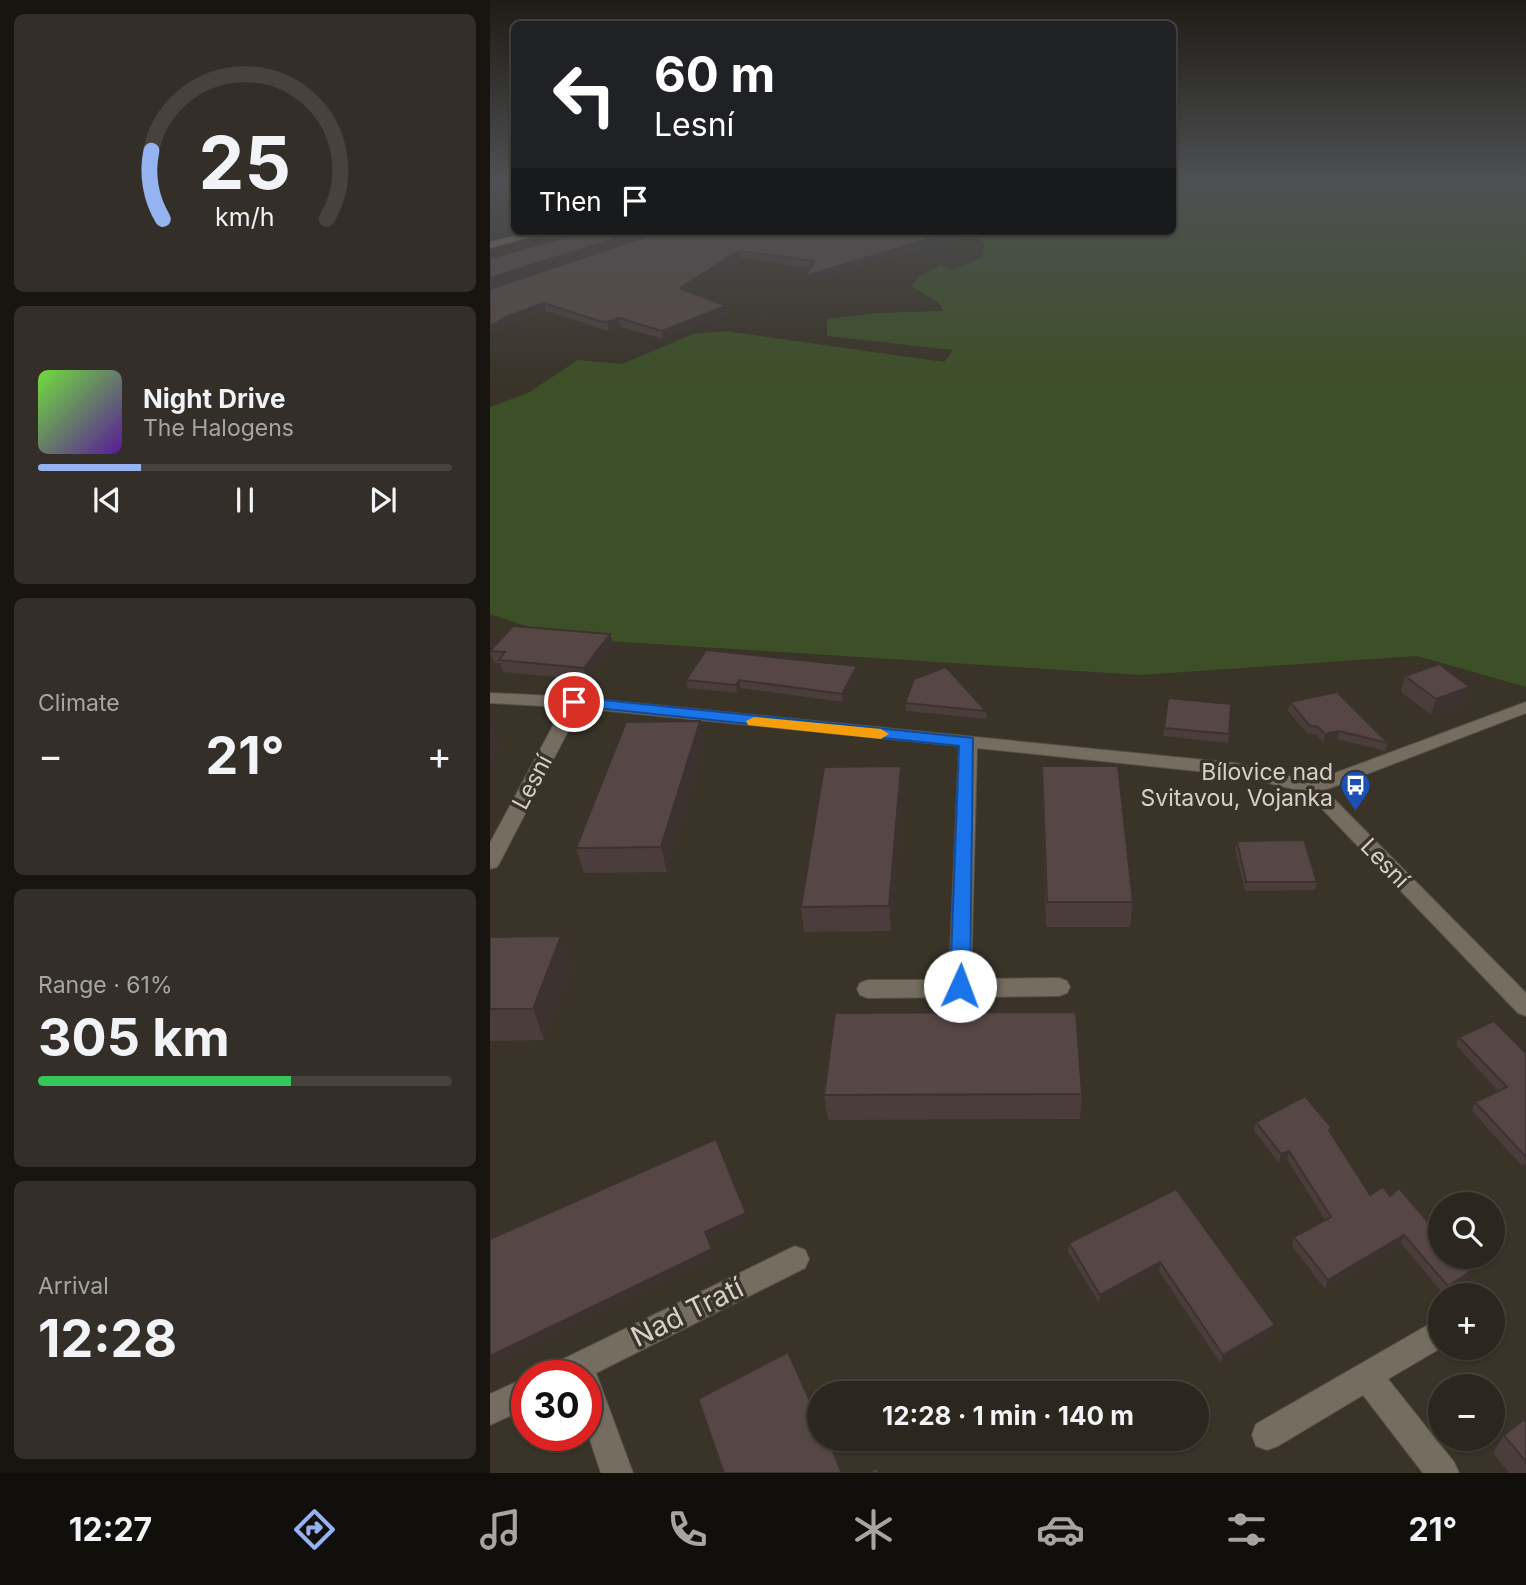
<!DOCTYPE html>
<html lang="en">
<head>
<meta charset="utf-8">
<style>
	body { margin:0; font-family:Inter,sans-serif; background:#332e27; color:#f1f3f6; height:100vh; display:flex; flex-direction:column; font-size:26px; white-space:nowrap }
	* { box-sizing:border-box; margin:0 }
	p { font-size:23px; color:#a6a5a4 }
	.icon { flex:none; width:38px; height:38px; fill:none; stroke:currentColor; stroke-width:2; stroke-linecap:round; stroke-linejoin:round }
	.map { position:relative; flex:1; overflow:hidden }
	.details { display:flex; flex-direction:column; gap:14px; padding:14px; background:#181510; width:490px }
	.details>* { flex:none }
	.banner { position:absolute; left:21px; top:21px; width:665px; height:214px; border-radius:10px; box-shadow:0 2px 5px #0004,0 0 0 2px #47433c; background:#202124; color:#fff; overflow:hidden }
	.controls { position:absolute; left:938px; top:1192px; display:grid; gap:14px }
	.controls a { display:grid; place-items:center; width:77px; height:77px; border-radius:50%; background:#2b261e; box-shadow:0 2px 5px #0004,0 0 0 2px #47433c; font-size:35px }
	.speed { position:absolute; left:21px; top:1360px; display:flex; gap:14px; font-size:35px; font-weight:700; text-align:center }
	.speed>* { display:grid; place-content:center; width:91px; height:91px; border-radius:50%; background:#2b261e; box-shadow:0 2px 5px #0004,0 0 0 2px #47433c; line-height:1 }
	.speed .limit { border:10px solid #d22; background:#fff; color:#111 }
	.pin { position:absolute; display:grid; place-items:center; width:60px; height:60px; color:#fff; margin:-30px; border:4px solid #fff; border-radius:50%; box-shadow:0 2px 7px #0007 }
	.me { position:absolute; width:77px; margin:-38px; rotate:2deg; stroke-linejoin:round; filter:drop-shadow(0 0 5px #0008) }
	.turn { display:flex; align-items:center; gap:24px; height:147px; padding:0 28px; font-size:32px }
	.turn .icon { width:91px; height:91px; stroke-width:2.5 }
	.turn b { display:block; font-size:49px; line-height:60px }
	.then { display:flex; align-items:center; height:66px; padding:0 28px; background:#0003; gap:14px; font-size:26px }
	.big { font-size:52px; font-weight:700; line-height:1.1 }
	.details .card { flex:1; display:flex; flex-direction:column; justify-content:center; gap:10px; min-width:0; padding:0 24px; border-radius:10px; background:#332e27 }
	.details .dial { align-items:center; gap:0 }
	.dial svg { height:182px; overflow:visible; fill:none; stroke:#47433c; stroke-width:7; stroke-linecap:round; text-anchor:middle }
	.dial text { fill:#f1f3f6; stroke:none }
	.song { display:flex; align-items:center; gap:21px }
	.cover { width:84px; height:84px; border-radius:10px; background:linear-gradient(135deg,hsl(100 70% 55%),hsl(270 70% 35%)) }
	.played { height:7px; border-radius:4px; background:linear-gradient(90deg,#95b2f1 25%,#47433c 25%) }
	.keys { display:flex; justify-content:space-around; direction:ltr }
	.heat { display:flex; justify-content:space-between; align-items:center; font-size:38px; direction:ltr }
	.charge { height:10px; border-radius:5px; background:linear-gradient(90deg,#34c759 61%,#47433c 0) }
	.trip { position:absolute; left:317px; top:1381px; width:402px; height:70px; border-radius:35px; background:#2b261e; box-shadow:0 2px 5px #0004,0 0 0 2px #47433c; font-weight:700; line-height:70px; text-align:center }
	.tab-bar { display:flex; height:112px; justify-content:space-around; align-items:center; background:#110f0c; color:#a6a5a4 }
	.tab-bar .icon { width:49px; height:49px }
	.tab-bar .selected { color:#95b2f1 }
	.tab-bar b { font-size:32px; color:#f1f3f6 }
	main { display:flex; flex:1; min-height:0 }
	.map>svg:first-child { display:block }
</style>
</head>
<body>
<main>
<section class="details">
<div class="card dial"><svg viewBox="0 0 100 80">
<path d="M14 69A42 42 0 1 1 86 69"/>
<path d="M14 69A42 42 0 0 1 9 39" stroke="#95b2f1"/>
<text x="50" y="56" font-size="32" font-weight="700">25</text>
<text x="50" y="72" font-size="11">km/h</text>
</svg></div>
<div class="card">
<div class="song"><i class="cover"></i><div><b>Night Drive</b><p>The Halogens</p></div></div>
<div class="played"></div>
<div class="keys"><svg class="icon" aria-label="previous" viewBox="0 0 24 24"><path d="M18 5L8 12l10 7zM5 5v14"/></svg><svg class="icon" aria-label="pause" viewBox="0 0 24 24"><path d="M8 5v14M16 5v14"/></svg><svg class="icon" aria-label="next" viewBox="0 0 24 24"><path d="M6 5l10 7-10 7zM19 5v14"/></svg></div>
</div>
<div class="card"><p>Climate</p>
<div class="heat"><a>−</a><b class="big">21°</b><a>+</a></div>
</div>
<div class="card"><p>Range · 61%</p><b class="big">305 km</b><div class="charge"></div></div>
<div class="card"><p>Arrival</p><b class="big">12:28</b></div>
</section>
<div class="map">
<svg width="1036" height="1473" viewBox="0 0 1036 1473">
	<rect width="100%" height="100%" fill="#393328"/>
	<path fill="#3d4f27" d="M683 180H1036V687L927 656 650 675 71 638 0 614V407L38 393 88 360 132 364 203 334 235 331 454 362 463 350 337 336V319L386 313 453 311 449 303 421 286 428 277 451 265 462 270 493 257 494 243 484 236 464 231H682Z"/>
	<g fill="none" stroke-linecap="round" stroke-linejoin="round">
		<defs>
			<path id="street" d="M46 231H60L0 248V242Z
				M0 693 84 697 745 763 821 782 1036 702V713L835 790 1036 993V1016L1028 1013 816 792 745 775 487 748 481 979 569 978 577 981 580 987 577 993 569 996 378 998 370 995 367 989 370 983 378 980H459L469 746 90 708 10 862 7 867 0 869V843L73 707 0 703Z
				M305 1246 315 1250 319 1259 315 1268 106 1373 143 1473H111L96 1428V1376H55L59 1366Z
				M950 1318 951 1348 898 1379 964 1462 969 1473H933L873 1395 788 1446 777 1450 766 1446 762 1435 766 1424Z
				M37 1377V1408L0 1425V1394Z"/>
		</defs>
		<use href="#street" stroke="#575248" stroke-width="2"/>
		<use href="#street" fill="#746d60" fill-rule="evenodd"/>
	</g>
	<path fill="#4a3d3b" d="M56 231H472L473 236 316 284V276L320 268 250 258 198 291 238 314 173 339 131 327 119 331 111 329 56 311 20 324 171 232 0 287V258L68 239 57 237Z
		M123 646 98 680 13 672 10 663H4L0 651Z
		M367 666 368 674 353 702 250 688 247 693 198 688 196 680Z
		M915 676 980 687 976 703 941 715 911 692Z
		M678 698 739 734 738 743 673 736Z
		M800 702 898 743 895 751 847 739 833 743 827 735 817 733 798 711Z
		M415 703 496 711 497 719 416 711Z
		M214 745 177 872 94 873 86 848Z
		M552 766 643 902 640 927H556L552 790Z
		M413 790 401 931 314 932 311 907Z
		M747 841 827 882 825 890 755 891 745 850Z
		M0 937 82 967 54 1040 0 1041Z
		M969 1037 1036 1053V1164L1032 1166 982 1111 985 1102 1008 1091 966 1045Z
		M592 1094 590 1119 338 1120 334 1095Z
		M766 1122 842 1128 841 1133 880 1195 977 1280 954 1295 911 1243 835 1289 802 1246 804 1237 835 1220 797 1159 789 1163 764 1131Z
		M686 1189 782 1334 731 1364 669 1271 609 1303 578 1252 579 1243Z
		M1036 1418V1473H1019L1003 1453 1014 1435Z"/>
	<path fill="#3c3230" d="M149 231H172L0 287V278Z
		M464 231H472L473 236 316 284V276Z
		M249 251 250 258 191 296 190 288Z
		M54 303 56 311 20 324 0 335V326L18 316Z
		M236 306 238 314 173 339 172 331Z
		M129 318 131 327 119 331 117 322Z
		M120 634 123 646 98 680 94 668Z
		M367 666 368 674 353 702 352 694Z
		M249 680 250 688 247 693 246 685Z
		M980 687 976 703 941 715 946 699Z
		M210 721 214 745 177 872 171 847Z
		M3 723 11 746 1 766 3 770 0 776V729Z
		M849 731 847 739 833 743 835 734Z
		M411 766 413 790 401 931 399 906Z
		M71 936 82 967 54 1040 43 1009Z
		M799 1151 797 1159 789 1163 791 1154Z
		M256 1213 258 1221 217 1240 215 1232Z
		M914 1235 911 1243 835 1289 838 1280Z
		M222 1249 224 1258 0 1366V1356Z
		M670 1262 669 1271 609 1303 610 1295Z
		M981 1271 977 1280 954 1295 958 1286Z
		M785 1325 782 1334 731 1364 733 1355Z"/>
	<path fill="#564745" stroke="#3c3230" stroke-width="2" d="M61 231H149L0 278V258L81 236Z
		M172 231H464L316 276 324 261 249 251 190 288 236 306 172 331 129 318 117 322 109 321 54 303 18 316 0 326V289Z
		M23 626 120 634 94 668 9 660 15 652 0 651Z
		M216 650 367 666 352 694 249 680 246 685 196 680Z
		M949 664 980 687 946 699 915 676Z
		M456 667 496 711 415 703 424 679Z
		M847 692 898 743 849 731 835 734 828 727 819 725 800 702Z
		M678 698 741 704 739 734 674 728Z
		M210 721 171 847 86 848 136 722Z
		M411 766 399 906 311 907 334 767Z
		M552 766H628L643 902H557Z
		M814 840 827 882H756L747 841Z
		M71 936 43 1009H0V937Z
		M586 1012 592 1094 334 1095 345 1013Z
		M1004 1021 1036 1053V1157L985 1102 1017 1087 969 1037Z
		M815 1096 842 1128 839 1130 880 1195 893 1187 900 1196 909 1188 950 1236V1256H968L981 1271 958 1286 914 1235 838 1280 804 1237 841 1217 799 1151 791 1154 766 1122Z
		M226 1139 256 1213 215 1232 222 1249 0 1356V1239Z
		M686 1189 785 1325 733 1355 670 1262 610 1295 579 1243Z
		M298 1352 329 1421V1438H337L352 1473H234L208 1399Z
		M1036 1418V1462L1014 1435Z
		M387 1468 389 1473H379Z"/>
	<linearGradient id="sky" x2="0" y2="1"><stop stop-color="#1f1c16"/><stop offset="0.47" stop-color="#4e5053"/><stop offset="1" stop-color="#4e5053" stop-opacity="0"/></linearGradient>
	<rect width="1036" height="386" fill="url(#sky)"/>
	<path fill="#1a73e8" stroke="#114b97" stroke-width="2" d="M84 697 483 738 480 986 477 992H463L460 986 469 746 78 705V699Z"/>
	<path fill="#f59e0b" d="M264 717 391 729 399 734 391 739 258 725 256 721Z"/>
	<defs>
		<symbol id="bus-pin" viewBox="-11 -11 22 30"><path d="M0 17L-7.5 6A9.5 9.5 0 1 1 7.5 6Z" fill="#1a4fb4" stroke="#393328"/><path d="M-5-6H5V4H4V6H2V4H-2V6H-4V4H-5ZM-3.5-4V0h7V-4ZM-3.5 1.2v1.5H-2V1.2ZM2 1.2v1.5H3.5V1.2Z" fill="#fff"/></symbol>
	</defs>
	<g fill-rule="evenodd">
		<use href="#bus-pin" x="848" y="768" width="35" height="47"/>
	</g>
	<g text-anchor="middle" dominant-baseline="central" stroke-width="7" stroke-linejoin="round" paint-order="stroke">
		<g font-size="23" fill="#d5d1ca" stroke="#393328" text-anchor="end">
			<text x="843" y="772">Bílovice nad<tspan x="843" dy="26">Svitavou, Vojanka</tspan></text>
		</g>
		<g font-size="23" fill="#d5d1ca" stroke="#393328">
			<text transform="translate(42 782) rotate(-62)">Lesní</text>
			<text transform="translate(895 863) rotate(46)">Lesní</text>
		</g>
		<g font-size="28" fill="#d5d1ca" stroke="#393328">
			<text transform="translate(197 1312) rotate(-26)">Nad Tratí</text>
		</g>
	</g>
</svg>
<div class="controls">
<a><svg class="icon" aria-label="search" viewBox="0 0 24 24"><circle cx="10" cy="10" r="6"/><path d="M15 15l6 6"/></svg></a>
<a>+</a>
<a>−</a>
</div>
<div class="speed"><div class="limit">30</div></div>
<div class="pin" style="left:84px;top:702px;background:#d93025"><svg class="icon" aria-label="arrive" viewBox="0 0 24 24"><path d="M6 21V4h12l-3 4 3 4H6"/></svg></div>
<svg class="me" style="left:470px;top:986px" viewBox="-20 -20 40 40"><circle r="19" fill="#fff"/><path d="M0-13L10 11 0 6-10 11z" fill="#1a73e8"/></svg>
<div class="trip">12:28 · 1 min · 140 m</div>
<div class="banner">
<div class="turn"><svg class="icon" aria-label="left" viewBox="0 0 24 24"><path d="M17 20v-9H6M10 6l-5 5 5 5"/></svg><div><b>60 m</b>Lesní</div></div>
<div class="then">Then<svg class="icon" aria-label="arrive" viewBox="0 0 24 24"><path d="M6 21V4h12l-3 4 3 4H6"/></svg></div>
</div>
</div>
</main>
<nav class="tab-bar">
<b>12:27</b>
<svg class="icon selected" aria-label="directions" viewBox="0 0 24 24"><path d="M12 3l9 9-9 9-9-9zM9 14v-3h6M13 9l2 2-2 2"/></svg>
<svg class="icon" aria-label="music" viewBox="0 0 24 24"><path d="M9 18V5l10-2v13"/><circle cx="6" cy="18" r="3"/><circle cx="16" cy="16" r="3"/></svg>
<svg class="icon" aria-label="phone" viewBox="0 0 24 24"><path d="M5 4h4l2 5-3 2q2 4 5 5l2-3 5 2v4C11 20 4 13 5 4z"/></svg>
<svg class="icon" aria-label="climate" viewBox="0 0 24 24"><path d="M12 3v18M4 7l16 10M4 17L20 7"/></svg>
<svg class="icon" aria-label="car" viewBox="0 0 24 24"><path d="M5 17H2v-5l4-1 3-4h7l3 4 3 1v5h-3M9 17h6M6 11h13"/><circle cx="7" cy="17" r="2"/><circle cx="17" cy="17" r="2"/></svg>
<svg class="icon" aria-label="filters" viewBox="0 0 24 24"><path d="M4 7h16M4 17h16"/><circle cx="9" cy="7" r="2"/><circle cx="15" cy="17" r="2"/></svg>
<b>21°</b>
</nav>
</body>
</html>
